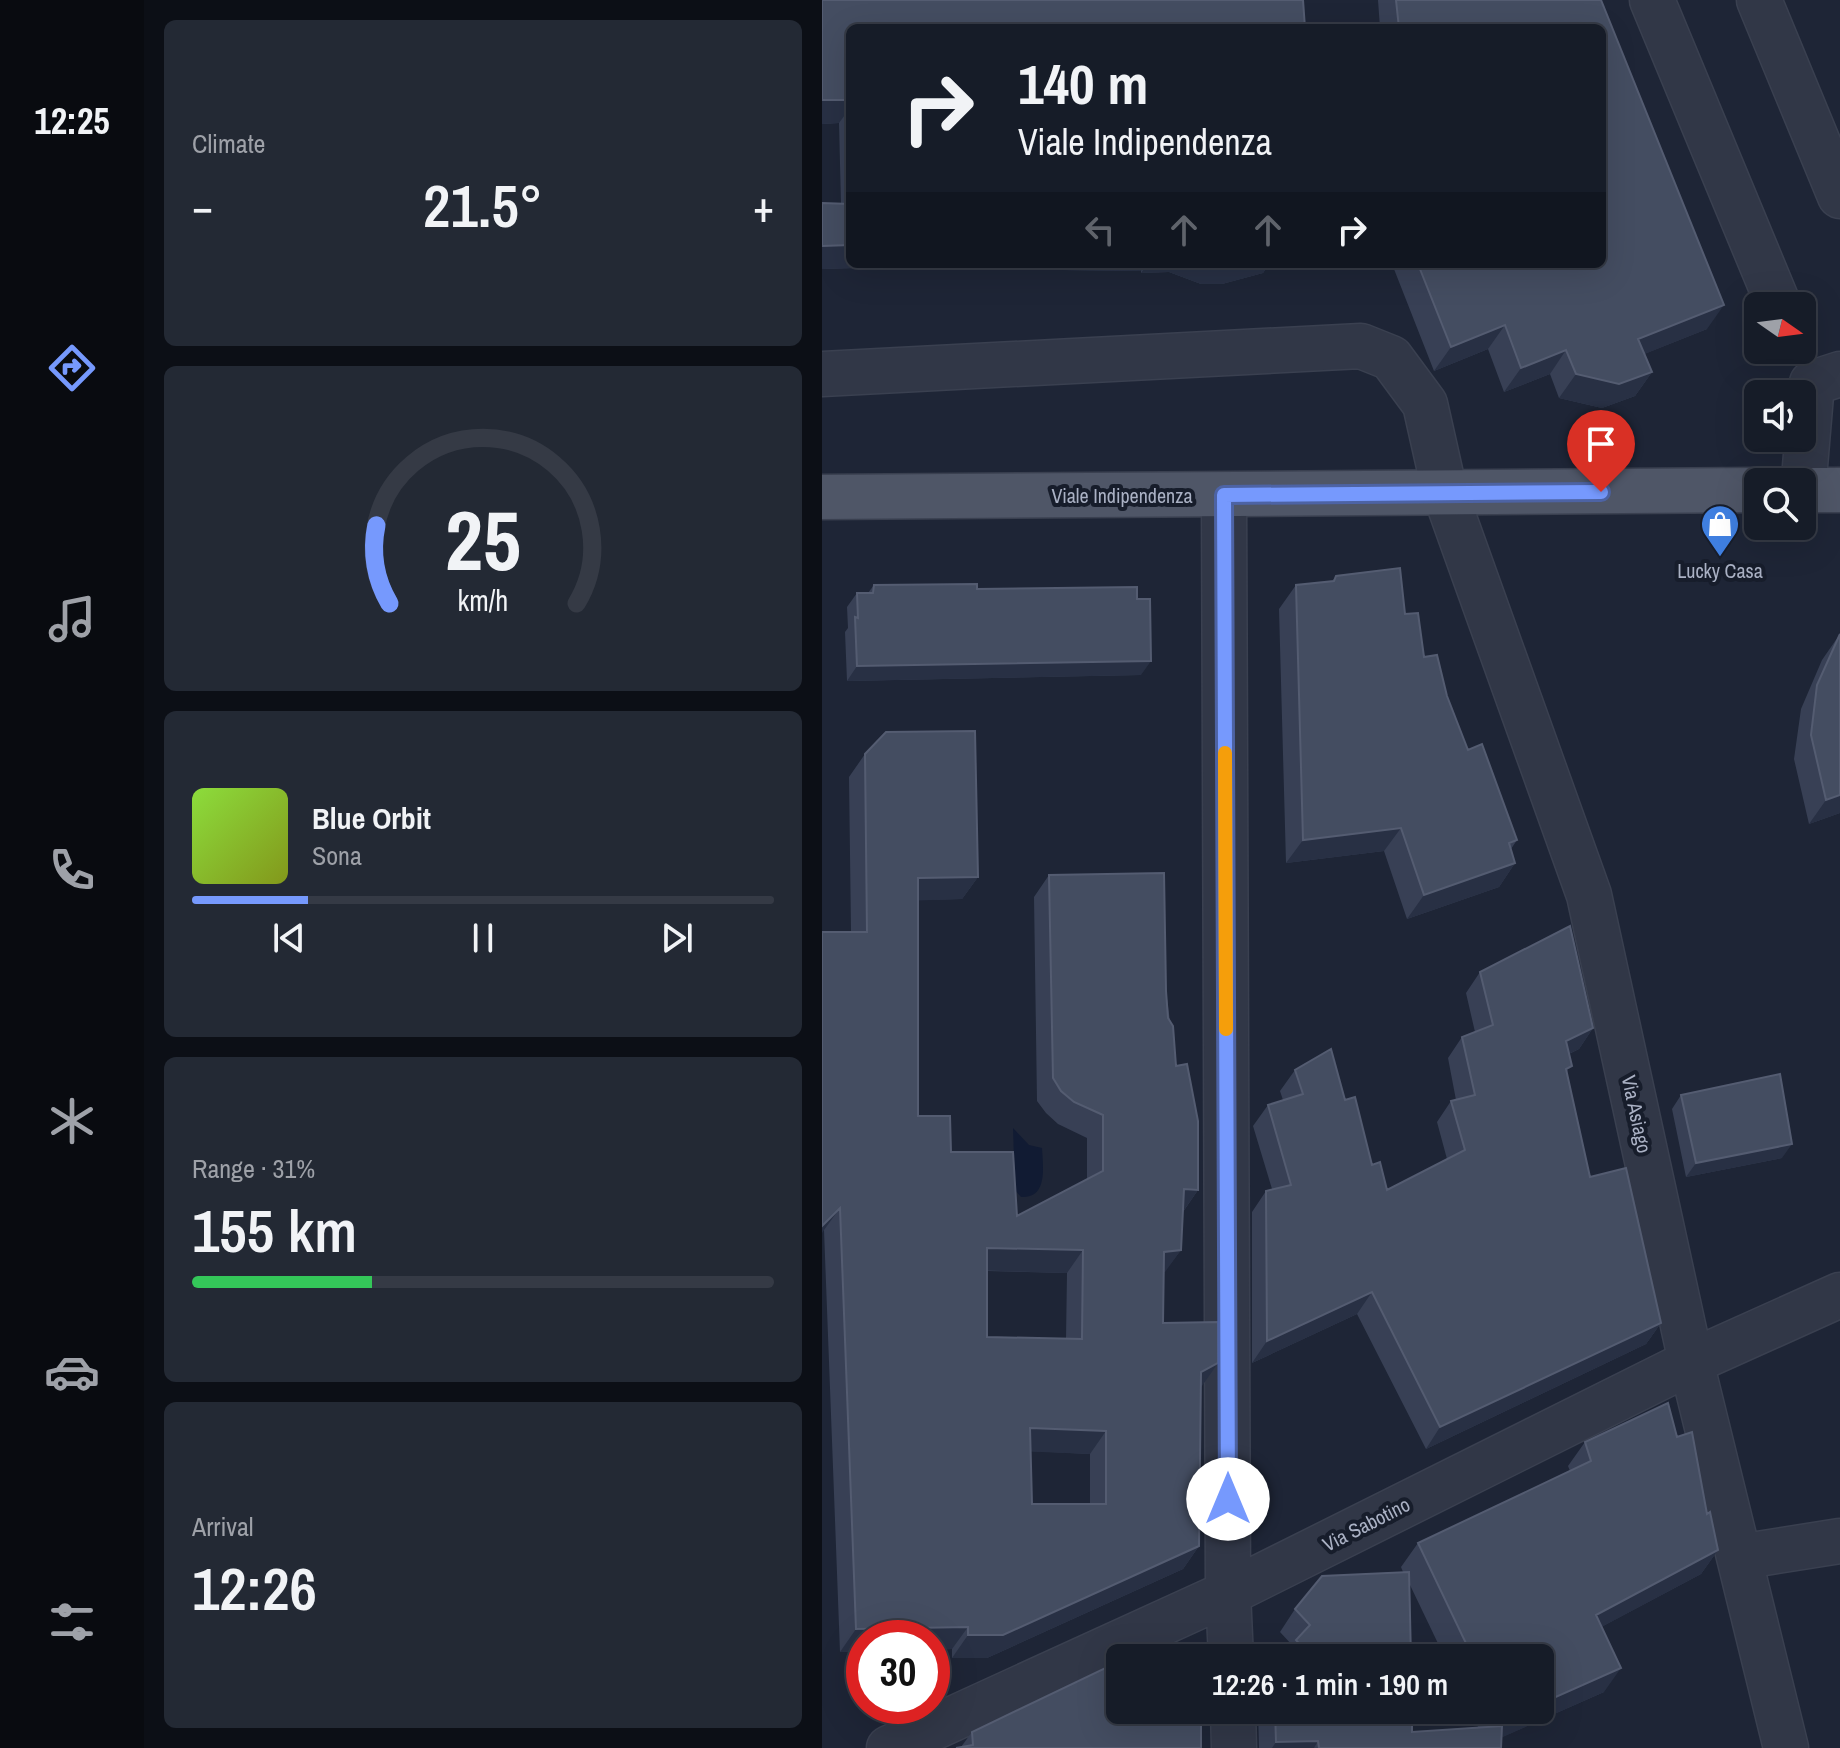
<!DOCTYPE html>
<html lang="en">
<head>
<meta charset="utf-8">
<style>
	body { margin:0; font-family:"Archivo Narrow",sans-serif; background:#232934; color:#f1f3f6; height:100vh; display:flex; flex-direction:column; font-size:30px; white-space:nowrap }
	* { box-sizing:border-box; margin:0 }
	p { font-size:26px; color:#9ea1a8 }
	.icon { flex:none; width:44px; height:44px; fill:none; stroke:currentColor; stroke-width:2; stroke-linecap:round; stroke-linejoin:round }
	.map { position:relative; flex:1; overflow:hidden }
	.panel { display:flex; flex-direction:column; gap:20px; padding:20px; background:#0c0f16; width:678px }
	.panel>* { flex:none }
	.hud { position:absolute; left:24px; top:24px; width:760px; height:244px; border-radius:12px; box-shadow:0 8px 32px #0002,0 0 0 2px #353a45; background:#161c28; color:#f1f3f6; overflow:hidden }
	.needle { width:52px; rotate:104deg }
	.tools { position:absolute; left:922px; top:292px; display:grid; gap:16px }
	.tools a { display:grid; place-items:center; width:72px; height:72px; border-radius:12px; background:#161c28; box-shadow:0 8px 32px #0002,0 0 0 2px #353a45; font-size:40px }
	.speed { position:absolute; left:24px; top:1620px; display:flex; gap:16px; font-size:40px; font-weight:700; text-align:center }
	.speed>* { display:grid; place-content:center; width:104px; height:104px; border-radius:50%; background:#161c28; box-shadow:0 8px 32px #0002,0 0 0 2px #353a45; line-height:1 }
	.speed .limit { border:12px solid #d22; background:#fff; color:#111 }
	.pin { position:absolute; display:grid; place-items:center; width:68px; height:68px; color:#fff; margin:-82px -34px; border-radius:50% 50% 50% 0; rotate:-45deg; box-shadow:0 0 8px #0007 }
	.pin .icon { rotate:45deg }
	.me { position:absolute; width:88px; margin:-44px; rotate:0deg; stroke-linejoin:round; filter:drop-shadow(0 0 6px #0008) }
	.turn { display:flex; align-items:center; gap:28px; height:168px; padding:0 40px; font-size:36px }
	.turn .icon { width:104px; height:104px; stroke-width:2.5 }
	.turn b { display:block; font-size:56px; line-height:68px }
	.lanes { display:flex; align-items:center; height:76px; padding:0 40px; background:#0003; justify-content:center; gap:40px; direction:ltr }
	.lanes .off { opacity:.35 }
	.big { font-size:60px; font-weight:600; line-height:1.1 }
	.panel .widget { flex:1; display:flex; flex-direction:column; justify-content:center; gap:12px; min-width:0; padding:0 28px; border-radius:12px; background:#232934 }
	.panel .dial { align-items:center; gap:0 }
	.dial svg { height:208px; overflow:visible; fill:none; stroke:#353a45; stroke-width:7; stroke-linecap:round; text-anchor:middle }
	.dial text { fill:#f1f3f6; stroke:none }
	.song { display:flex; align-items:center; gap:24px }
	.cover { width:96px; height:96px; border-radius:12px; background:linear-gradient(135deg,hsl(90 70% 55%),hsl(70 70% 35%)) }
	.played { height:8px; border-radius:4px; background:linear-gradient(90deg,#7699fd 20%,#353a45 20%) }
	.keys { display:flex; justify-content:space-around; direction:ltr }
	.heat { display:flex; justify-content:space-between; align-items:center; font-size:44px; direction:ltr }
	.charge { height:12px; border-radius:6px; background:linear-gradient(90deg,#34c759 31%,#353a45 0) }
	.trip { position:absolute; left:284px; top:1644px; width:448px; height:80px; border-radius:12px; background:#161c28; box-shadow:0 8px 32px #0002,0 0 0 2px #353a45; font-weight:600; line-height:80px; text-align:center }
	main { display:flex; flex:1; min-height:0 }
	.dock { display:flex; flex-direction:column; width:144px; justify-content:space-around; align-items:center; background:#090b10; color:#9ea1a8 }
	.dock .icon { width:56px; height:56px }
	.dock .current { color:#7699fd }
	.dock b { font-size:36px; color:#f1f3f6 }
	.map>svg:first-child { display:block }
</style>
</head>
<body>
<main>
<nav class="dock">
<b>12:25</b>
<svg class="icon current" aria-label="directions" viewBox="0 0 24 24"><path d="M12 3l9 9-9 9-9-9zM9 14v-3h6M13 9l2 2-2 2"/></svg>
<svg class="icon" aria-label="music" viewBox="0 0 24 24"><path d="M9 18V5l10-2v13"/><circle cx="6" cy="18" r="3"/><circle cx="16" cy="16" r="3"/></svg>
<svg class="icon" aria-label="phone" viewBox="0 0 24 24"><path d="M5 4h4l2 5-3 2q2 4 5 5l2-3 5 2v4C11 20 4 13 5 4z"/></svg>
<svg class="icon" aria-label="climate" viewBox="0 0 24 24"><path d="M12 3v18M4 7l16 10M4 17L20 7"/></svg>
<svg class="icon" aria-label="car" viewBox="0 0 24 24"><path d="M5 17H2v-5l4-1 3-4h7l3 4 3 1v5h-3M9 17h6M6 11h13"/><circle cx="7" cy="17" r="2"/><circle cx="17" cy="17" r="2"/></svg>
<svg class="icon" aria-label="filters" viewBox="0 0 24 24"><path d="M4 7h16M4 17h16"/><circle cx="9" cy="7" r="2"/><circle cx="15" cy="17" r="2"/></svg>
</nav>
<section class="panel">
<div class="widget"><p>Climate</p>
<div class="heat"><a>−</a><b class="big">21.5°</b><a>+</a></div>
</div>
<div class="widget dial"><svg viewBox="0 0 100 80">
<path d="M14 69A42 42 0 1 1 86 69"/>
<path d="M14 69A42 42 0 0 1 9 39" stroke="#7699fd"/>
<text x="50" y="56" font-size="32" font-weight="700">25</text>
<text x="50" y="72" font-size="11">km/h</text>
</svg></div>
<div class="widget">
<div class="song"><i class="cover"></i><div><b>Blue Orbit</b><p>Sona</p></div></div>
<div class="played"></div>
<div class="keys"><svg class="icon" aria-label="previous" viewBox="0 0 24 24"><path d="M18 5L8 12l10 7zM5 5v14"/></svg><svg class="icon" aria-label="pause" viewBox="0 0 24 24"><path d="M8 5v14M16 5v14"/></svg><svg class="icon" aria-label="next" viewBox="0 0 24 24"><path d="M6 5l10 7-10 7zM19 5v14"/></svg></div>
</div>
<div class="widget"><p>Range · 31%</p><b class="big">155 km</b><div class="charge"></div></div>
<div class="widget"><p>Arrival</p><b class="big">12:26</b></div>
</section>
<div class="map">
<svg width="1018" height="1748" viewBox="0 0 1018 1748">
	<rect width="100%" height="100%" fill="#1e2536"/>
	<path fill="#111b33" d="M191 1128 207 1145 220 1148C221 1167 226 1199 199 1197L193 1190Z"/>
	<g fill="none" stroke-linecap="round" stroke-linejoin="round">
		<defs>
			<path id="minor" d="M830 0 957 306
				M937 0 1018 196
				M0 374 539 346 569 358 603 404 623 493 767 895 869 1362 964 1748
				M981 490 990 383 1018 374
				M402 495 406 1593 409 1658
				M917 1557 1018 1541
				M411 1710 412 1748
				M67 1748 406 1593 869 1362 1018 1295"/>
			<path id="major" d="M980 490H1018
				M0 497 936 490"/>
		</defs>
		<use href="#minor" stroke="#3a4050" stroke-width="47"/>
		<use href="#major" stroke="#3a4050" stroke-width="47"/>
		<use href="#minor" stroke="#313747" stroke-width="44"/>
		<use href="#major" stroke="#4f5667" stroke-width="44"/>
	</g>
	<path fill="#384055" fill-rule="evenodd" d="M0 0H481L483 28H28V264H67L65 267 0 269V203L19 204 17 123 0 124Z
		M556 0H779L885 329 822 354 830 372 813 396 780 408 737 398 728 374 682 392 666 349 612 371 570 264H780V28H558Z
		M240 264H447L441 273 400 284H379L347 272 319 273V271L239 270Z
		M514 576 583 614 602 657 625 696 646 750 695 840 689 849 693 863 677 887 585 919 562 851 464 863 457 609 474 585 510 581Z
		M52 585 155 589 319 675 25 681 23 632 26 628 25 607 35 593H46Z
		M1018 634V813L987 824 972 759 979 709 1000 660Z
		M43 754 156 877 140 899 96 900V1116L129 1152 195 1216 265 1179V1138L236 1124 224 1113 215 1101 212 897 227 875 344 991 354 1066 376 1190 361 1212 359 1250 342 1272 341 1323 380 1386 378 1387 377 1546 361 1569 165 1658H130V1649L110 1650V1638H42V1651L18 1652 2 1230 29 932 27 777ZM165 1271 245 1273 244 1339 165 1337ZM208 1451 268 1454V1504H210Z
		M658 972 771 1028 757 1049 747 1054 745 1074 768 1177 839 1323 824 1344 604 1449 535 1314 430 1363V1212L444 1191 450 1189 431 1126 446 1105 461 1100 458 1091 473 1070 523 1100 550 1165 565 1190 625 1159 615 1122 629 1101 634 1100 626 1058 640 1037 653 1032 644 993Z
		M859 1095 960 1158 864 1177 850 1109Z
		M855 1437 885 1514 896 1550 879 1574 779 1627 782 1692 680 1737 679 1748H437L436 1710H590V1732L656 1727 648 1710H718V1658H623L588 1585 589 1658H461L470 1645 458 1632 473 1609 581 1572 579 1567 596 1543 748 1471 746 1466 763 1442Z
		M150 1732 379 1748 139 1747Z"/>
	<path fill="#283044" d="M0 100H28V108L17 123 0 124Z
		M28 245V264H67L65 267 0 269V246Z
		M243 264H324L319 271 239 270Z
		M325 264H447L441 273 400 284H379L347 272 319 273Z
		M902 305 885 329 800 363 816 339Z
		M683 325 666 349 612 371 629 347Z
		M744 350 728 374 682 392 699 368Z
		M830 372 813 396 780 408 737 398 754 374Z
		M329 661 319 675 25 681 35 666Z
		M1018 795V813L987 824 1004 800Z
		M579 828 562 851 464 863 481 840Z
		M693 863 677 887 585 919 602 895Z
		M156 877 140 899 80 901 96 878Z
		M771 1028 757 1049 729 1062 744 1041Z
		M970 1144 960 1158 864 1177 874 1163Z
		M362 1189 376 1190 360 1213Z
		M18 1208 2 1230 0 1233V1226Z
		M165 1248 261 1250 245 1273 149 1270Z
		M359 1250 343 1272 327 1274 342 1252Z
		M550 1292 535 1314 430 1363 445 1341Z
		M839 1323 824 1344 604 1449 618 1427Z
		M396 1363 380 1386 363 1394 379 1372Z
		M208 1428 284 1431 268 1454 192 1451Z
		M377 1546 361 1569 165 1658H130L146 1635Z
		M896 1550 879 1574 757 1639 774 1615Z
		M146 1627 130 1649 110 1650V1638H42V1651L18 1652 34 1629Z
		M799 1668 782 1692 665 1744 681 1720 704 1710H718V1704Z
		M496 1741 492 1748H450L454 1742Z"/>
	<path fill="#444d61" stroke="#545c71" stroke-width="2" fill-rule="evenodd" d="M0 0H481L483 28H28V100H0Z
		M574 0H779L902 305 816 339 830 372 797 384 754 374 744 350 699 368 683 325 629 347 596 264H780V28H577Z
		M0 203 28 204V245L0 246Z
		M578 568 583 614 596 613 602 657 615 655 625 696 646 750 660 744 695 840 687 843 693 863 602 895 579 828 481 840 474 585 512 581 514 576Z
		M155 584V589L315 587V599H328L329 661 35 666 33 617 36 618 35 593H51L52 585Z
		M1018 634V795L1004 800 989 735 995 685Z
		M153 731 156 877 96 878V1116H128L129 1152H191L195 1216 281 1171V1115L252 1102 239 1091 231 1078 227 875 342 873 344 991 346 1018 351 1026 354 1066 365 1064 376 1121V1190L362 1189 359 1250 342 1252 341 1323 396 1322V1363L379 1372 377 1546 181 1635H146V1627L34 1629 18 1208 0 1226V932H45L43 754 64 732ZM165 1248 261 1250 260 1339 165 1337ZM208 1428 284 1431V1504H210Z
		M748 926 771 1028 744 1041 750 1066 744 1069 768 1177 804 1168 839 1323 618 1427 550 1292 445 1341 444 1191 469 1185 446 1105 481 1094 473 1070 509 1049 523 1100 533 1097 550 1165 558 1162 565 1190 643 1150 629 1101 653 1095 640 1037 671 1025 658 972Z
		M958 1074 970 1144 874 1163 859 1095Z
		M846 1403 855 1437 870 1432 885 1514 888 1512 896 1550 774 1615 799 1668 718 1704V1658H651L596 1543 769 1461 763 1442Z
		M587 1572 589 1658H465L479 1646 474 1640 488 1625 473 1609 500 1576Z
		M369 1647 371 1658H309Z
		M298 1661V1710H379V1748H134L151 1745 150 1732Z
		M453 1710H590V1732L680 1726 679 1748H497L496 1741 454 1742Z
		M676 1710H704L681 1720Z"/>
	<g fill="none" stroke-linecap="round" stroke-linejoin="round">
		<defs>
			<path id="route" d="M406 1499 402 495 779 492"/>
		</defs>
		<use href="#route" stroke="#4d63a4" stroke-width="20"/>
		<use href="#route" stroke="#7699fd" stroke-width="14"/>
		<path stroke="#f59e0b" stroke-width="14" d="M403 753 404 1029"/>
	</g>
	<defs>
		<symbol id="shop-pin" viewBox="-11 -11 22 30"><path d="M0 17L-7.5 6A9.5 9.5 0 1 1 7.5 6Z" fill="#3f7fe0" stroke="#171d2b"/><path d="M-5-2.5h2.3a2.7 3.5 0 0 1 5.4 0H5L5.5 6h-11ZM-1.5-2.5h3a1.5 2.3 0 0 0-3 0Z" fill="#fff"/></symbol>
	</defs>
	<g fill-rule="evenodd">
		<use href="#shop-pin" x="876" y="502" width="44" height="60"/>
	</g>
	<g text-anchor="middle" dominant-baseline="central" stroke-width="8" stroke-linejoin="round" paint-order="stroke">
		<g font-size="20" fill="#aab1c4" stroke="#171d2b">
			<text x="300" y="495">Viale Indipendenza</text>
			<text transform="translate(815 1114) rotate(78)">Via Asiago</text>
			<text transform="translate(544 1524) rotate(-27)">Via Sabotino</text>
		</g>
		<g font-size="20" fill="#aab1c4" stroke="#171d2b">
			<text x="898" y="570">Lucky Casa</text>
		</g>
	</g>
</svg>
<div class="tools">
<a><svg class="needle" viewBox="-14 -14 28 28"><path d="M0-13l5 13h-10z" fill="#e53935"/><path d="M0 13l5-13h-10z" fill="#9ea1a8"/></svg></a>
<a><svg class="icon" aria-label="sound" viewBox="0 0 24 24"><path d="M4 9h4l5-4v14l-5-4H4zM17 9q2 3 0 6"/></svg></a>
<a><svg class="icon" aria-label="search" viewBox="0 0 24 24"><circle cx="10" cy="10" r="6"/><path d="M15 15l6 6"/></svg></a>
</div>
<div class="speed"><div class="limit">30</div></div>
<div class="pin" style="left:779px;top:492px;background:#d93025"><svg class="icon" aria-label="arrive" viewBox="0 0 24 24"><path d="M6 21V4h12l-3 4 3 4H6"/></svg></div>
<svg class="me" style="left:406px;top:1499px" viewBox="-20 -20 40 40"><circle r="19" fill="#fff"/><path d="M0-13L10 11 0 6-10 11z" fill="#7699fd"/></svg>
<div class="trip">12:26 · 1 min · 190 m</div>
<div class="hud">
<div class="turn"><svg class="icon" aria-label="right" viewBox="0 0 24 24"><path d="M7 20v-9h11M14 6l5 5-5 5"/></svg><div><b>140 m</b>Viale Indipendenza</div></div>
<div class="lanes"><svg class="icon off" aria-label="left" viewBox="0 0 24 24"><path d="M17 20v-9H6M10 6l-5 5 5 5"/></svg><svg class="icon off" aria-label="ahead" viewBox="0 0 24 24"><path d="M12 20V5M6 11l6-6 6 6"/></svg><svg class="icon off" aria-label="ahead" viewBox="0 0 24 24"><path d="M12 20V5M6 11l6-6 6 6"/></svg><svg class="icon" aria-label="right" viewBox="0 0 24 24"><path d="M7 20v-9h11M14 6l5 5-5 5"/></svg></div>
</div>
</div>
</main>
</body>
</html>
